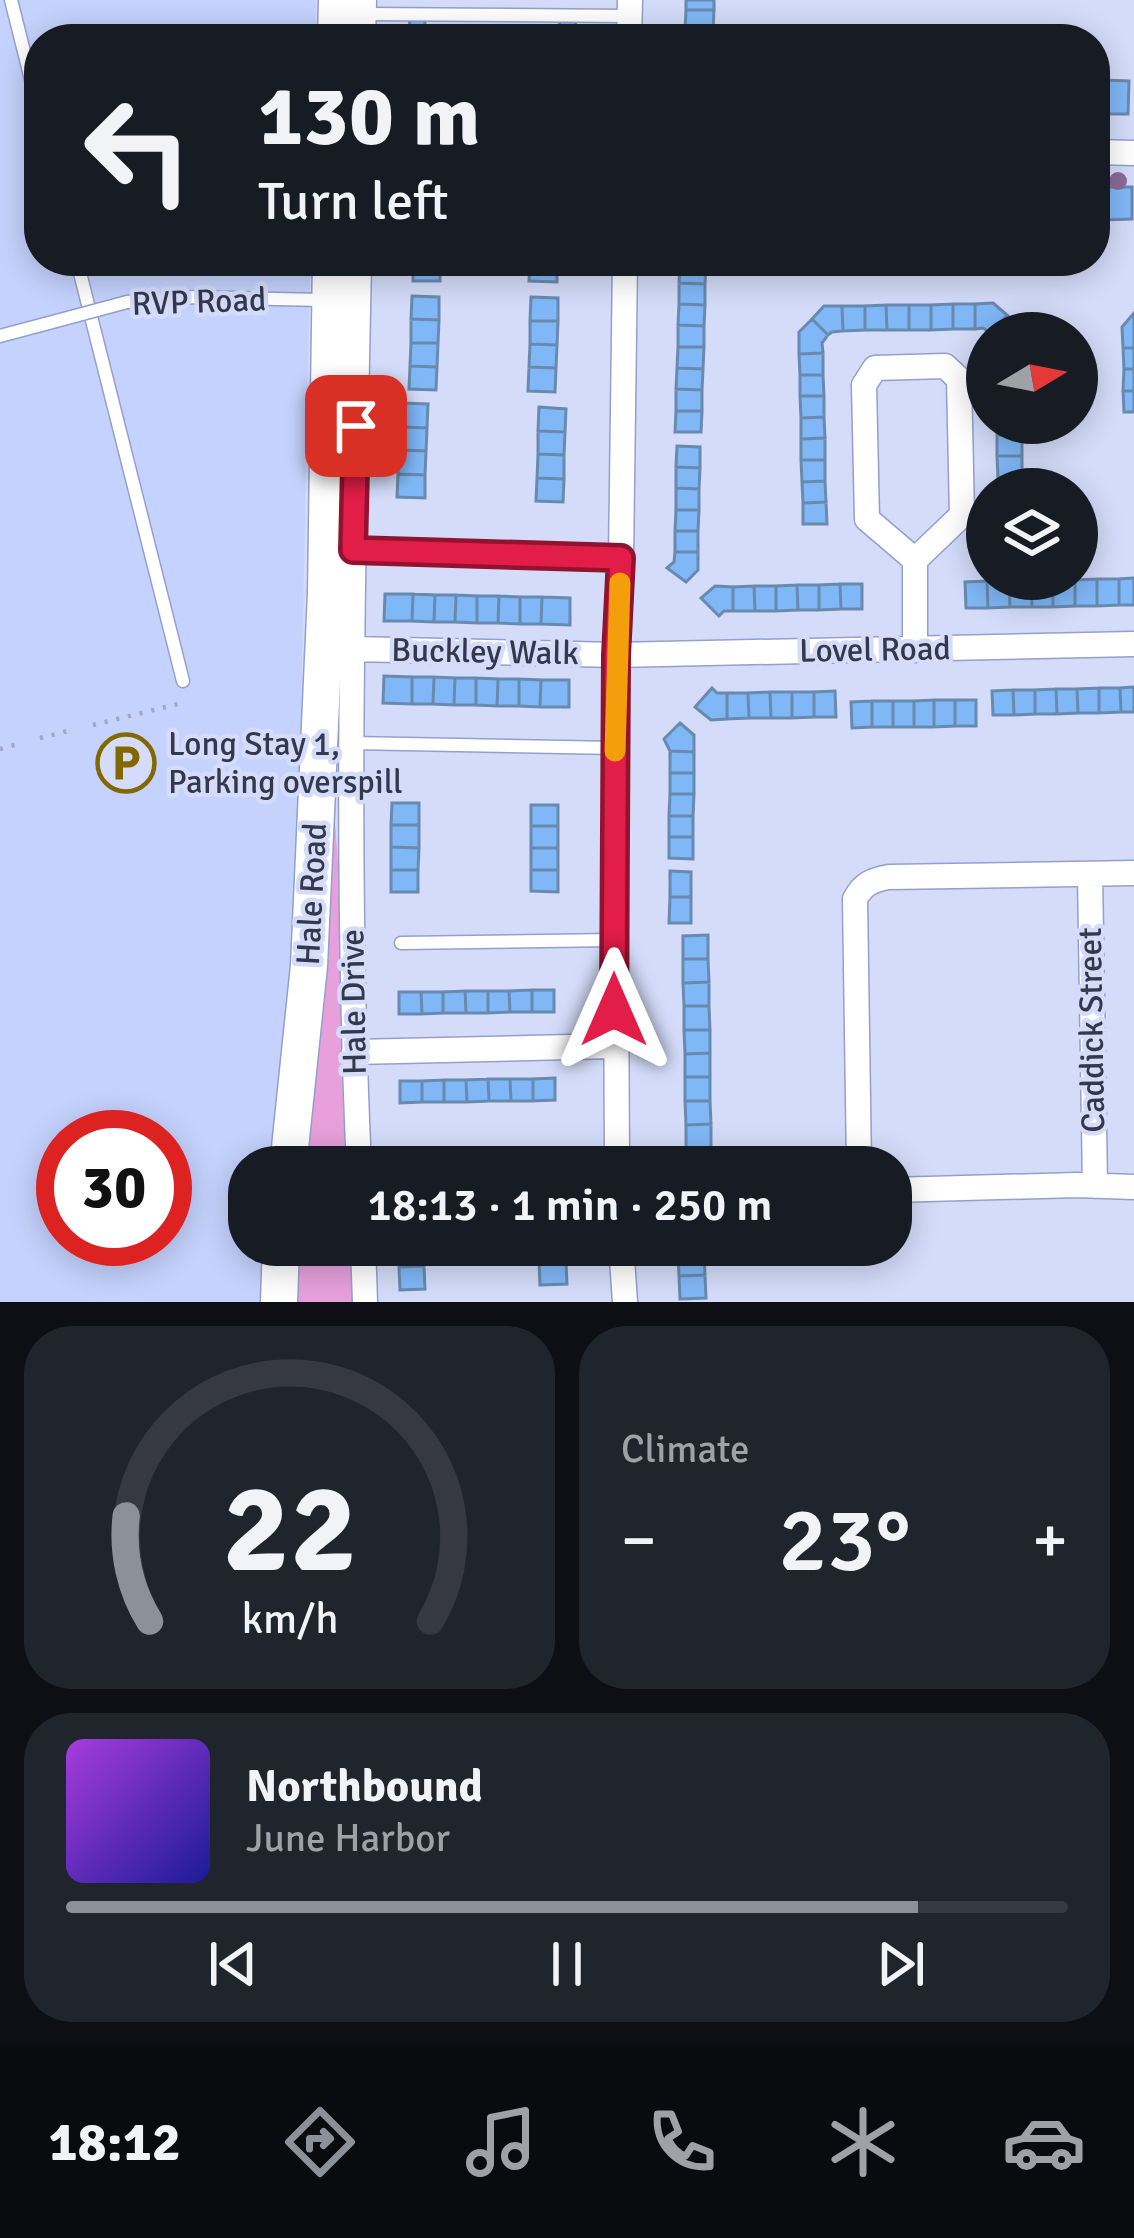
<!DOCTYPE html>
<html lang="en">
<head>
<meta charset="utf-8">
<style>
	body { margin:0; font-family:Signika,sans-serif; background:#20242c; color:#f1f3f6; height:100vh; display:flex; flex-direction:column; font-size:45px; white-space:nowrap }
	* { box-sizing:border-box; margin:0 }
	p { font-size:39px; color:#9ea1a6 }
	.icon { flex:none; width:66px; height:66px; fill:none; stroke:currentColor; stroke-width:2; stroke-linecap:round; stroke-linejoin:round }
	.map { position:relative; height:1302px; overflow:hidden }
	.panel { display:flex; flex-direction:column; gap:24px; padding:24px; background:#0d0f14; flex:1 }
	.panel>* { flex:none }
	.hud { position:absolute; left:24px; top:24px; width:1086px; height:252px; border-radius:48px; box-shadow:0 6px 30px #0003; background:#171b24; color:#f1f3f6; overflow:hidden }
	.needle { width:78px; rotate:80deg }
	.tools { position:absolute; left:966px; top:312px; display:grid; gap:24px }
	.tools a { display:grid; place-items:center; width:132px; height:132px; border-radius:50%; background:#171b24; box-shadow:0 6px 30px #0003; font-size:60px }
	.speed { position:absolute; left:36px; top:1110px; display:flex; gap:24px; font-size:60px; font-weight:700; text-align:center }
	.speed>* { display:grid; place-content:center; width:156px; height:156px; border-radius:50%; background:#171b24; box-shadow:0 6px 30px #0003; line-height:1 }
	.speed .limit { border:18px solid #d22; background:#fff; color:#111 }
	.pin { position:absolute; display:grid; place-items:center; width:102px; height:102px; color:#fff; margin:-51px; border-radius:24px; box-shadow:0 6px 18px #0006 }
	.me { position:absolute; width:132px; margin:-66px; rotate:0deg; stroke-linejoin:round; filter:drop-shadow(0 0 9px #0008) }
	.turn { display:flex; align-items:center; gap:42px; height:252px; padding:0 36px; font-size:54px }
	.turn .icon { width:156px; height:156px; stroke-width:2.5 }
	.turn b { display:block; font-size:84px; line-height:102px }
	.big { font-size:90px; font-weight:600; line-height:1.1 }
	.panel .widget { flex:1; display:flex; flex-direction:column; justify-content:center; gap:18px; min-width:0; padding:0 42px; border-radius:48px; background:#20242c }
	.panel .dial { align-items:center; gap:0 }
	.dial svg { height:312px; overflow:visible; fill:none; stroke:#363941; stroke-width:7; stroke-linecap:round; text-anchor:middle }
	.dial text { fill:#f1f3f6; stroke:none }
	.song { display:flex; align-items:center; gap:36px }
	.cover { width:144px; height:144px; border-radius:18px; background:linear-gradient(135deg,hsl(280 70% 55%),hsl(240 70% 35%)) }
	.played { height:12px; border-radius:6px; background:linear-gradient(90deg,#8c9099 85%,#363941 85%) }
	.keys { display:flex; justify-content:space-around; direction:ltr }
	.heat { display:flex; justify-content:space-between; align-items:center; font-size:66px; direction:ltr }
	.panel .tiles { flex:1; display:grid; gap:24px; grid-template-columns:1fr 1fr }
	.widget:last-child { grid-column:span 2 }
	.trip { position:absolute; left:228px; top:1146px; width:684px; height:120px; border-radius:48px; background:#171b24; box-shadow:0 6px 30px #0003; font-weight:600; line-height:120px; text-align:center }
	.menu { display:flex; height:192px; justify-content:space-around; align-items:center; background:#090b0e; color:#9ea1a6 }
	.menu .icon { width:84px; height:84px }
	.menu .active { color:#8c9099 }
	.menu b { font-size:54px; color:#f1f3f6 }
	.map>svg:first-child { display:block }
</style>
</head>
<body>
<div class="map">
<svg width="1134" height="1302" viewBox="0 0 1134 1302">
	<rect width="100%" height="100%" fill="#d4dcf9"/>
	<path fill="#c5d2fd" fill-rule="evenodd" d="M0 0H316L315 39H39V261H310L297 926 275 1167H249V1245H268L262 1302H0ZM63 1137H165V1239H63Z"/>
	<path fill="#e7a0dc" d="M342 435 335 823 341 899 342 1075 347 1167H300Z
		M292 1245H351L354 1302H292Z"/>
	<path fill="#80b8f7" stroke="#698aaf" stroke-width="3" d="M686 0H714V10H686Z
		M560 10H576L575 39H559Z
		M686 10H714L713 31 685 30Z
		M410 11H425V39H409Z
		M685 30 713 31V39H685Z
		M1101 80 1129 81 1128 114H1101Z
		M1095 187H1102L1103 220H1095Z
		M1102 187H1132V219L1103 220Z
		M413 261H440V281H413Z
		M530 261H557V282L529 281Z
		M680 262 706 263 705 284 679 283Z
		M679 283 705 284V305L679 304Z
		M412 296 439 297V320L411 319Z
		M531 297 558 298V321H530Z
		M993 303 1007 315 991 333 983 328 975 329V304Z
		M679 304 705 305 704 326 678 325Z
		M953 304H975V329H953Z
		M953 304V329L931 330V305Z
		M886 305H909V330H887Z
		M886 305 887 330H865V306Z
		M909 305H931V330H909Z
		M824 306H842L843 331 832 332 828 335 812 319Z
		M842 306H865V330L843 331Z
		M1134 313V348H1123L1122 327Z
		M1007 315 1020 328V333H991Z
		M411 319 439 320 438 343H411Z
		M812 319 828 335 822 343 823 353 799 354V332Z
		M530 321H558L557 345 530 344Z
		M678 325 704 326V347H678Z
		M411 343H438L437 367 410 366Z
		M530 344 557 345 556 368 529 367Z
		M678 347H704L703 369 677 368Z
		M1123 348H1134V369H1124Z
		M823 353V375H800L799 354Z
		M410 366 437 367 436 390 409 389Z
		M529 367 556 368 555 392 528 391Z
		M677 368 703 369 702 390 676 389Z
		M1124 369H1134V391H1123Z
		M800 375H823L824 396H800Z
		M676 389 702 390V411H676Z
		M1123 391H1134V412H1124Z
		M800 396H824V417L801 418Z
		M401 403 428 404 427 428 400 427Z
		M539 407 566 409 565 432 538 431Z
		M676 411H702L701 432H675Z
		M824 417 825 438 801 439V418Z
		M997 423H1021L1022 435H997Z
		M400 427 427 428 426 451 399 450Z
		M538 431 565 432 564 455 538 454Z
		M997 435H1022V456H997Z
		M825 438V460H801V439Z
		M677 446 700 447V468L676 467Z
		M399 450 426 451 425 475 398 474Z
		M538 454 564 455V479L537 478Z
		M997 456H1022V477L998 478Z
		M801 460H825V481L802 482Z
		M676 467 700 468 699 489 676 488Z
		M398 474 425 475V498L397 497Z
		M1022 477V489H998V478Z
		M537 478 564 479 563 502 536 501Z
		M825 481 826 502 803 503 802 482Z
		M676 488 699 489V510H676Z
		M826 502 827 524H803V503Z
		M676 510H699L698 531H675Z
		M675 531H698V552H675Z
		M675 552H698V570L686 582 667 568 674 562Z
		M1134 578V605H1119V579Z
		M1097 579V606H1075V580Z
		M1097 579H1119V605L1097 606Z
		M1031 580 1032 607H1010L1009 581Z
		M1031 580H1053V607H1032Z
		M1053 580H1075V606L1053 607Z
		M987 581 988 608H966L965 582Z
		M987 581H1009L1010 607 988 608Z
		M840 584 841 609 819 610V585Z
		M840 584H862V609H841Z
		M797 585H819V610H798Z
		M797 585 798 610 776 611V586Z
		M715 586 733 587V611H724L719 616 701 598Z
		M754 586 755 611H733V587Z
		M754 586H776V611H755Z
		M385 594H413L412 621H384Z
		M413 594 435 595 434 622 412 621Z
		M435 595H456L455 622H434Z
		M456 595 477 596V623L455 622Z
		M477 596H499L498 623H477Z
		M499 596 520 597V624L498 623Z
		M520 597H542L541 624H520Z
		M542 597 570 598V625L541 624Z
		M384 676 412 677V704L383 703Z
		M412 677H434L433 704H412Z
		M434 677 455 678 454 705 433 704Z
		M455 678H476V705H454Z
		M476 678 498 679 497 706 476 705Z
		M498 679H519V706H497Z
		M519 679 541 680 540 707 519 706Z
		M541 680H569V707H540Z
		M1134 687V712H1121L1120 688Z
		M712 688 717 693H727V719L711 720 695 707Z
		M1099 688H1120L1121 712 1099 713Z
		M1099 688V713H1078L1077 689Z
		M1056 689 1057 714H1035V690Z
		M1056 689H1077L1078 713 1057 714Z
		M1013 690 1014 715H993L992 691Z
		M1013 690H1035V714L1014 715Z
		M835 691 836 717H814V692Z
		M770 692H792V718H771Z
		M770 692 771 718H749L748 693Z
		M792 692H814V717L792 718Z
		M727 693H748L749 718 727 719Z
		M934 700H955V726L934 727Z
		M934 700V727H914V701Z
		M955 700H976V726H955Z
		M872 701H893V727H872Z
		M872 701V727L852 728 851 702Z
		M893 701H914V727H893Z
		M680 723 694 735V752L670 751 664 739Z
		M670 751 694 752V773H670Z
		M670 773H694V794H670Z
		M670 794H694L693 816H669Z
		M392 803H419V825H391Z
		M531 805H558V826H531Z
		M669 816H693V837H669Z
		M391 825H419V848L391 847Z
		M531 826H558V848H531Z
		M669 837H693V859L669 858Z
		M391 847 419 848 418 870H391Z
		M531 848H558V870H531Z
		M391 870H418V892H391Z
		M531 870H558V892L531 891Z
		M670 871 691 872V897H670Z
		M670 897H691V923H669Z
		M708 935V959H683V936Z
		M683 959H708L709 982 683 983Z
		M709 982V1006H684L683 983Z
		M532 990H554V1012H532Z
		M532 990V1012H510L509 991Z
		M465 991 466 1013H443V992Z
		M465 991H488V1013H466Z
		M488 991H509L510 1012 488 1013Z
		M399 992H421L422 1014H399Z
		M421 992H443V1013L422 1014Z
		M684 1006H709L710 1030H684Z
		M684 1030H710V1053L685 1054Z
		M710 1053V1077H685V1054Z
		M685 1077H710V1101H685Z
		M555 1078V1100L533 1101V1079Z
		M488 1079 489 1101 467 1102 466 1080Z
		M488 1079H510L511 1101H489Z
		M510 1079H533V1101H511Z
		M444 1080H466L467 1102H444Z
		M444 1080V1102H422V1081Z
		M400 1081H422V1102L400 1103Z
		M685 1101H710L711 1124 686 1125Z
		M711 1124V1148H686V1125Z
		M686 1148H711V1167H686Z
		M398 1245H423L424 1266 399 1267Z
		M538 1245H565L566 1262 539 1263Z
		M704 1252 705 1275 679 1276 678 1253Z
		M566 1262 567 1284 540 1285 539 1263Z
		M424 1266 425 1289 400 1290 399 1267Z
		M705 1275 706 1298 680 1299 679 1276Z"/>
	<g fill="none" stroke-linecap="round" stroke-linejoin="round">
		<defs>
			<path id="lane" d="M11 0 39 111
				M364 14 630 16
				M77 261 183 681
				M127 302 195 297 323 300
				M0 336 45 324
				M353 550 620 558
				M352 743 615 748
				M401 943 614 940
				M448 1167 617 1160"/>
			<path id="street" d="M363 39 364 0
				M629 39 630 0
				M1095 152 1134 153
				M359 261C353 563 345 865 359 1167
				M353 649 616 655 1134 644
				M915 650V560L867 519 864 385 875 368 945 366 959 379 962 515 915 560
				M1090 874 1095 1186
				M354 1052 614 1046
				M617 1167 615 748 621 558 625 261
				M859 1167 855 899C863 884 872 880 889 877L1134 873
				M891 1190 1077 1185 1134 1187
				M363 1245 365 1302
				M621 1245 625 1302"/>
			<path id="secondary" d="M336 39 337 0
				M288 1167 309 966 326 593 331 261
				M279 1302 281 1245"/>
		</defs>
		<use href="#lane" stroke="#93a0cd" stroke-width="15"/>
		<use href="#street" stroke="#93a0cd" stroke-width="27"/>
		<use href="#secondary" stroke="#93a0cd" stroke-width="39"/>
		<path stroke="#9fa6c0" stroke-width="4.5" stroke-dasharray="3 9" stroke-linecap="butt" d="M93 725 178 704
			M40 738 72 730
			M0 749 18 744"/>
		<use href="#lane" stroke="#fff" stroke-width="12"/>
		<use href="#street" stroke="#fff" stroke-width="24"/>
		<use href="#secondary" stroke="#fff" stroke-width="36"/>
		<defs>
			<path id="lane-bridge" d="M45 324 127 302"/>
		</defs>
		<use href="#lane-bridge" stroke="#93a0cd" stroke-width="15" stroke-linecap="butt"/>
		<use href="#lane-bridge" stroke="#fff" stroke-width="12"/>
	</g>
	<circle fill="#8e689c" cx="1118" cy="181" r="9"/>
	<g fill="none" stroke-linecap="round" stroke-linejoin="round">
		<defs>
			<path id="route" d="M356 426 353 550 621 558 616 655 614 1010"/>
		</defs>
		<use href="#route" stroke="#92132f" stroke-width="30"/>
		<use href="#route" stroke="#e11d48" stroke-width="21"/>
		<path stroke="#f59e0b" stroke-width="21" d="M615 751 620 583"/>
	</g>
	<defs>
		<symbol id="parking-ring" viewBox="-11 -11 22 22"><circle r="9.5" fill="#d4dcf9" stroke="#826800" stroke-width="1.5"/><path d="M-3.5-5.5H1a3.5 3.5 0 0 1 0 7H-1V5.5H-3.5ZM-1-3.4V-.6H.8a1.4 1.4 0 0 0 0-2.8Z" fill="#826800"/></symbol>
	</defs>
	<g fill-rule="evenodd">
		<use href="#parking-ring" x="93" y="730" width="66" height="66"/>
	</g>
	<g text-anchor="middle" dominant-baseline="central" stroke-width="9" stroke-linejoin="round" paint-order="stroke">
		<g font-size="33" fill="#33384b" stroke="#d4dcf9">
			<text transform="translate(199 302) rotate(-2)">RVP Road</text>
			<text transform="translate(875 650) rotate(-1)">Lovel Road</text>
			<text transform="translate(485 652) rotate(1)">Buckley Walk</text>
			<text transform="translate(312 894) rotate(-87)">Hale Road</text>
			<text transform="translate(354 1002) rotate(-91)">Hale Drive</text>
			<text transform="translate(1092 1030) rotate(-91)">Caddick Street</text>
		</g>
		<g font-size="33" fill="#33384b" stroke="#d4dcf9" text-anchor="start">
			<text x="168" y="744">Long Stay 1,<tspan x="168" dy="38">Parking overspill</tspan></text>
		</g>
	</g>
</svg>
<div class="tools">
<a><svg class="needle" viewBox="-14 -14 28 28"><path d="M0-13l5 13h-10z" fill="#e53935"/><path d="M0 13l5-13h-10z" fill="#9ea1a6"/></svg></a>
<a><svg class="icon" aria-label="layers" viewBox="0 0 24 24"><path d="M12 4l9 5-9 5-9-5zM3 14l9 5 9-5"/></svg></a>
</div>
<div class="speed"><div class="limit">30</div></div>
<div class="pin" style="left:356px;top:426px;background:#d93025"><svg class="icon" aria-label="arrive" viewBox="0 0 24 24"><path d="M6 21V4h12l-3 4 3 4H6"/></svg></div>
<svg class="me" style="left:614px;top:1010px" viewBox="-20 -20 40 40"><path d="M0-17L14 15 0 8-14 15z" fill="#e11d48" stroke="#fff" stroke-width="4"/></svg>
<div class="trip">18:13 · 1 min · 250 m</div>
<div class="hud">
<div class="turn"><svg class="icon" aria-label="left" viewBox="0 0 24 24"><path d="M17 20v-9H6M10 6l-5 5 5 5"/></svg><div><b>130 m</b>Turn left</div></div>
</div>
</div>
<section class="panel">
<div class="tiles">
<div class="widget dial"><svg viewBox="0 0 100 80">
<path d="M14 69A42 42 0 1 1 86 69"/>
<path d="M14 69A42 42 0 0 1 8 42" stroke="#8c9099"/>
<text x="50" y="56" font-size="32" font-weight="700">22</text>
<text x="50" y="72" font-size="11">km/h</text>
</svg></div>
<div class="widget"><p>Climate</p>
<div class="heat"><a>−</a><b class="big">23°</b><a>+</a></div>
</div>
<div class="widget">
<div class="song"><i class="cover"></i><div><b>Northbound</b><p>June Harbor</p></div></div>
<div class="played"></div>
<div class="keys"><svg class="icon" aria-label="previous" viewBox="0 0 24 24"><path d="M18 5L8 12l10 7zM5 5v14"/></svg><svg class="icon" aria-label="pause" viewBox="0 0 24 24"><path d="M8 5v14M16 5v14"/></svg><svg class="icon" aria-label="next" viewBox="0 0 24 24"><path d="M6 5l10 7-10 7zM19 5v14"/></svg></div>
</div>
</div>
</section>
<nav class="menu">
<b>18:12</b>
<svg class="icon active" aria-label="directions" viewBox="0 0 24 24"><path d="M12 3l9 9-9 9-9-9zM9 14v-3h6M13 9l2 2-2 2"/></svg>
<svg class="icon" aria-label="music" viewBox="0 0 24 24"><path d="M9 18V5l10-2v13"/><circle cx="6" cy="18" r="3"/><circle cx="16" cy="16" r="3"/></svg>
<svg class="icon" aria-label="phone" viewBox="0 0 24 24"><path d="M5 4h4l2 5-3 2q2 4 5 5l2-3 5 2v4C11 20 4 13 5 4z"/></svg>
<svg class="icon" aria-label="climate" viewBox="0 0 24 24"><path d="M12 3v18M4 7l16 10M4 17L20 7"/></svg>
<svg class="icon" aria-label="car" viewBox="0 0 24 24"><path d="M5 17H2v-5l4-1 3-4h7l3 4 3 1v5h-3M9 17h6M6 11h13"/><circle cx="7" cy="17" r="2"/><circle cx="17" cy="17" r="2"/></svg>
</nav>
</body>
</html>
